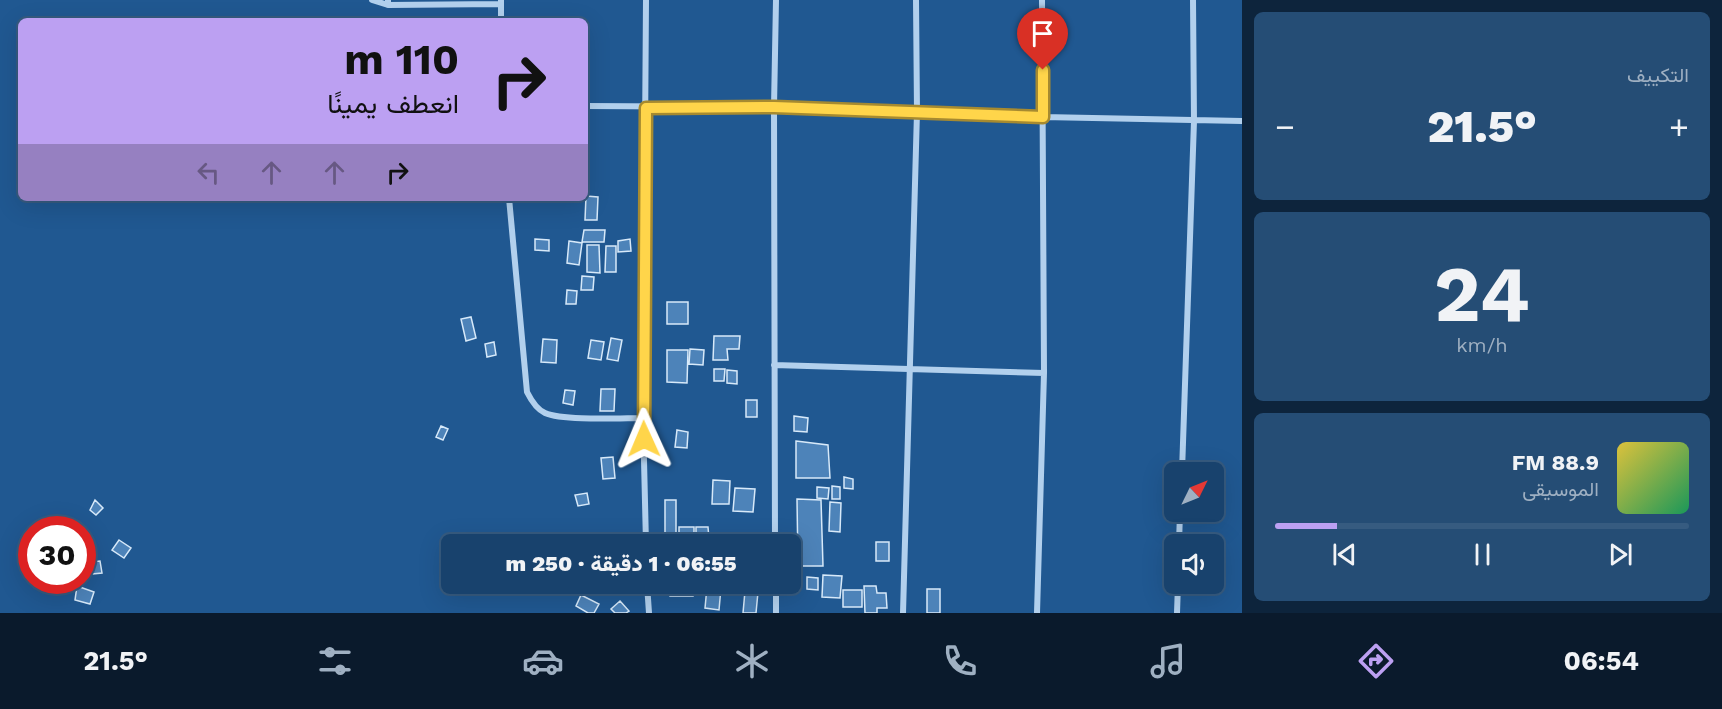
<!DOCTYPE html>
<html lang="ar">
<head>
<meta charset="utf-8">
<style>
	body { margin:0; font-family:"Work Sans",Vazirmatn,sans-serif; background:#254d75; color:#f1f3f6; direction:rtl; height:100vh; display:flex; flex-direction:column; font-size:22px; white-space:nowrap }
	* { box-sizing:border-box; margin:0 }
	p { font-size:20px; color:#9fb0c2 }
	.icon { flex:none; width:33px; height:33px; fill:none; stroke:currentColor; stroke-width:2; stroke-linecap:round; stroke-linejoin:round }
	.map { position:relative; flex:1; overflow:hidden; direction:ltr }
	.side { display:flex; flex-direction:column; gap:12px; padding:12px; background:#0d243c; width:480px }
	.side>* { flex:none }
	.guide { position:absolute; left:18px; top:18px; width:570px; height:183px; border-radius:9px; box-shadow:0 6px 24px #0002,0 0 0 2px #365b80; direction:rtl; background:#bca0f2; color:#111; overflow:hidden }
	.needle { width:39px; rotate:47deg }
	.tools { position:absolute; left:1164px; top:462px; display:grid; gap:12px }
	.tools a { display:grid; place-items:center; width:60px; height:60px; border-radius:9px; background:#18426d; box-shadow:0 6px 24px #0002,0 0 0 2px #365b80; font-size:30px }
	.speed { position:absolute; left:18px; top:516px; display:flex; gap:12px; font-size:30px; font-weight:700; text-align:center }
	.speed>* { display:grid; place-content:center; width:78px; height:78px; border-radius:50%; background:#18426d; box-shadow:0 6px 24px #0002,0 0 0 2px #365b80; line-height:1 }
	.speed .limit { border:9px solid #d22; background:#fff; color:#111 }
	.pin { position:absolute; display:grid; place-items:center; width:51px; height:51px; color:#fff; margin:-62px -26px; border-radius:50% 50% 50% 0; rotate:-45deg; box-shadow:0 0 6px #0007 }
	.pin .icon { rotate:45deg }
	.me { position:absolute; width:66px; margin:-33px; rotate:359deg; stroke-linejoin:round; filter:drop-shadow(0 0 4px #0008) }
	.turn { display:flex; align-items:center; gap:21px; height:126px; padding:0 30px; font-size:27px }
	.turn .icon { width:78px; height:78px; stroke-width:2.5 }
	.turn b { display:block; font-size:42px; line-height:51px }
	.lanes { display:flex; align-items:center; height:57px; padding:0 30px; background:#0003; justify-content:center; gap:30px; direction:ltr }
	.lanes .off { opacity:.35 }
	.big { font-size:45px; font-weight:800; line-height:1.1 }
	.side .tile { flex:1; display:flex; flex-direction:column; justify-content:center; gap:9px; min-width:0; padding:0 21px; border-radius:9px; background:#254d75 }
	.side .dial { align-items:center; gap:0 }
	.dial b { font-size:78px; line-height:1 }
	.song { display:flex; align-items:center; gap:18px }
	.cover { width:72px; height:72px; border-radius:9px; background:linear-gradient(135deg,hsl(50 70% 55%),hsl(150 70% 35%)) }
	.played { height:6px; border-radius:3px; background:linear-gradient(90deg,#bca0f2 15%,#365b80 15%) }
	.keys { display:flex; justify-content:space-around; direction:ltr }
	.heat { display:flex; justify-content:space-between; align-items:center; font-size:33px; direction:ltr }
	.trip { position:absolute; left:441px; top:534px; width:360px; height:60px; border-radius:9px; background:#18426d; box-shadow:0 6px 24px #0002,0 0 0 2px #365b80; font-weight:800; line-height:60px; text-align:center; direction:rtl }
	.tabs { display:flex; height:96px; justify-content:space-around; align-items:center; background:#0a1a2c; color:#9fb0c2 }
	.tabs .icon { width:42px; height:42px }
	.tabs .on { color:#bca0f2 }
	.tabs b { font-size:27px; color:#f1f3f6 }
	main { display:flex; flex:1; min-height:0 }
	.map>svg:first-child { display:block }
</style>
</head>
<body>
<main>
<section class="side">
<div class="tile"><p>التكييف</p>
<div class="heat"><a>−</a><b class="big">21.5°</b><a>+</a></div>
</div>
<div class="tile dial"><b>24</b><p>km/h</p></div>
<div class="tile">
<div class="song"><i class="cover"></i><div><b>88.9 FM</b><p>الموسيقى</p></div></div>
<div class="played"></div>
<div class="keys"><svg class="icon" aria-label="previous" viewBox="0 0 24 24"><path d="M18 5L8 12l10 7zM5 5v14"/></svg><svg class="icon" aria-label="pause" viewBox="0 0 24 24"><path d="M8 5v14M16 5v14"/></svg><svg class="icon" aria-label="next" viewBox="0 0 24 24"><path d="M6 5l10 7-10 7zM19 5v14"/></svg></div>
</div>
</section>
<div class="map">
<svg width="1242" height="613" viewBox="0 0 1242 613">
	<rect width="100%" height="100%" fill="#205891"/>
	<path fill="#4d83b9" stroke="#d7e9f9" stroke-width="1.5" d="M586 196 598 197 597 220H585Z
		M584 230H605L604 242H582Z
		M535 239 549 240V251L535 250Z
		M630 239 631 251 618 252V241Z
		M569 241 582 243 579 265 567 263Z
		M587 245H599L600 273 587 272Z
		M606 246H616V272H605Z
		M582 276 594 277 593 290H581Z
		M567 290 577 291 576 304H566Z
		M667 302H688V324H667Z
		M471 317 476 338 466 341 461 319Z
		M714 336H740L739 349H727L728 360H713Z
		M611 338 622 340 618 361 607 359Z
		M543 339 557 340 556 363 541 362Z
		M591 340 604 342 601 360 588 358Z
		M494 342 496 355 487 357 485 344Z
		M690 349 704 350 703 365 689 364Z
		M667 350H688L687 383 667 382Z
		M714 369H725L724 381H714Z
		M727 370 737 371V384L727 383Z
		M601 389H615L614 411H600Z
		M565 390 575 391 573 405 563 403Z
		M746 400H757V417H746Z
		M794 416 808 418 807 432 794 431Z
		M441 426 448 429 443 440 436 437Z
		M677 430 688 432 687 448 675 447Z
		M796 441 828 445 830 478H796Z
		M613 457 615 478 603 479 601 458Z
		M844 477 853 479V489L844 488Z
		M713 480 730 481 729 504H712Z
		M832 486 840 487V499H832Z
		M817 487 829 488 828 499 817 498Z
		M735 488 755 489 753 512 733 511Z
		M587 493 589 504 578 506 575 495Z
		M797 499 821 500 823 566H798Z
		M95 500 103 508 96 515 90 510Z
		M665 500H676V533H665Z
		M830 502 841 503 840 532 829 531Z
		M679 527H694V540H679Z
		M696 527H708L709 539H696Z
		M119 540 131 548 124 558 112 550Z
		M876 542H889V561H876Z
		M100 561 102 573 82 575V563Z
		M823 575 842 576 840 598 822 597Z
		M807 577 818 578V590L807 589Z
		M669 584H693V596H670Z
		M77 586 94 592 90 604 75 600Z
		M864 586H876L877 593H886L887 608H877V613H865Z
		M707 587 721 588 719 610 705 608Z
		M927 589H940V613H927Z
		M843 590H862V607H843Z
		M745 591 758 592 756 613H743Z
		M581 595 599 604 594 613H588L576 606Z
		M620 601 629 611 626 613H615L611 609Z"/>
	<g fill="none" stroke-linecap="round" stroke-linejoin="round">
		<path stroke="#b2d0ed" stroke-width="6" d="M372 0 388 5
			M388 0V5L501 4
			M646 0 643 418 646 544
			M501 21V0
			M585 106 774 107 1043 117 1242 121
			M509 198 527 392C531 400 536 409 545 413 563 421 621 418 643 418
			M774 365 1044 373
			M1182 472 1194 121 1193 0
			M775 544 774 107 776 0
			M1179 544 1180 512
			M647 584 649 613
			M776 584V613
			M903 613 917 112 916 0
			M1037 613 1044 373 1042 0
			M1177 613 1178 584"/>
	</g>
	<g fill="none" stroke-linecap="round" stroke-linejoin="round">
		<defs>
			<path id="route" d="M644 439 646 108 774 107 1043 117V70"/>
		</defs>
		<use href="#route" stroke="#a68a30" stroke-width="15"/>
		<use href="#route" stroke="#ffd54a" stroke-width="10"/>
	</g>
</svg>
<div class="tools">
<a><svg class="needle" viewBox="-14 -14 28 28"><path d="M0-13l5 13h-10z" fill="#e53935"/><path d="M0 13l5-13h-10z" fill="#9fb0c2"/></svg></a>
<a><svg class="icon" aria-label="sound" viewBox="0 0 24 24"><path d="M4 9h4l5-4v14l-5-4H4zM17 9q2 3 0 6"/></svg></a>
</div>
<div class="speed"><div class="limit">30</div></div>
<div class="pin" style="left:1043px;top:70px;background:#d93025"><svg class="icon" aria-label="arrive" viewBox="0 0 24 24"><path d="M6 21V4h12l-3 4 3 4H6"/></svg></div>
<svg class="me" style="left:644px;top:439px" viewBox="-20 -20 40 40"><path d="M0-17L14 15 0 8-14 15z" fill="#ffd54a" stroke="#fff" stroke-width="4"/></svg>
<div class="trip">06:55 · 1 دقيقة · 250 m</div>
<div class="guide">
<div class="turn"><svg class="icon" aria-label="right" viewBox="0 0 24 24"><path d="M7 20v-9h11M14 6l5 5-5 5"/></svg><div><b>110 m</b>انعطف يمينًا</div></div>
<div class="lanes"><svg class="icon off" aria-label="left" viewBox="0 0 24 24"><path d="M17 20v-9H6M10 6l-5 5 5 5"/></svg><svg class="icon off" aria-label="ahead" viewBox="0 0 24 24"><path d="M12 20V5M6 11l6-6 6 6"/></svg><svg class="icon off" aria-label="ahead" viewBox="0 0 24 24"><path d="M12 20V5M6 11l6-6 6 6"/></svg><svg class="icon" aria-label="right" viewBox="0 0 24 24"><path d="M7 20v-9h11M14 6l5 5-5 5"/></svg></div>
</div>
</div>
</main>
<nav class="tabs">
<b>06:54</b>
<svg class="icon on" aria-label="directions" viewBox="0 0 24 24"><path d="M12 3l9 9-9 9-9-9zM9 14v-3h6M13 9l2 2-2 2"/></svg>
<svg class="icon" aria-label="music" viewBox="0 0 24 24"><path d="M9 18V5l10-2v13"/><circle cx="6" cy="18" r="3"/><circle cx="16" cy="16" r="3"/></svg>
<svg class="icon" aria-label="phone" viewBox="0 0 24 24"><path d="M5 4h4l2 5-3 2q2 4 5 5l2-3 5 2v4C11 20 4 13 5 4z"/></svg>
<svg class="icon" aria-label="climate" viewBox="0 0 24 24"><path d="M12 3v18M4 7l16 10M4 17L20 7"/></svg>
<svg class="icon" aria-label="car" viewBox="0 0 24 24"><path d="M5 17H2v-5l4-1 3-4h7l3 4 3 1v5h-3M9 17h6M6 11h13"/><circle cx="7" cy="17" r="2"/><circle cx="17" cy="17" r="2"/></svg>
<svg class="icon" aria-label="filters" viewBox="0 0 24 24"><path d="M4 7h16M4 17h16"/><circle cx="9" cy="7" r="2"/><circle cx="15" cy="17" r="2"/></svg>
<b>21.5°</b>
</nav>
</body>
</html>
